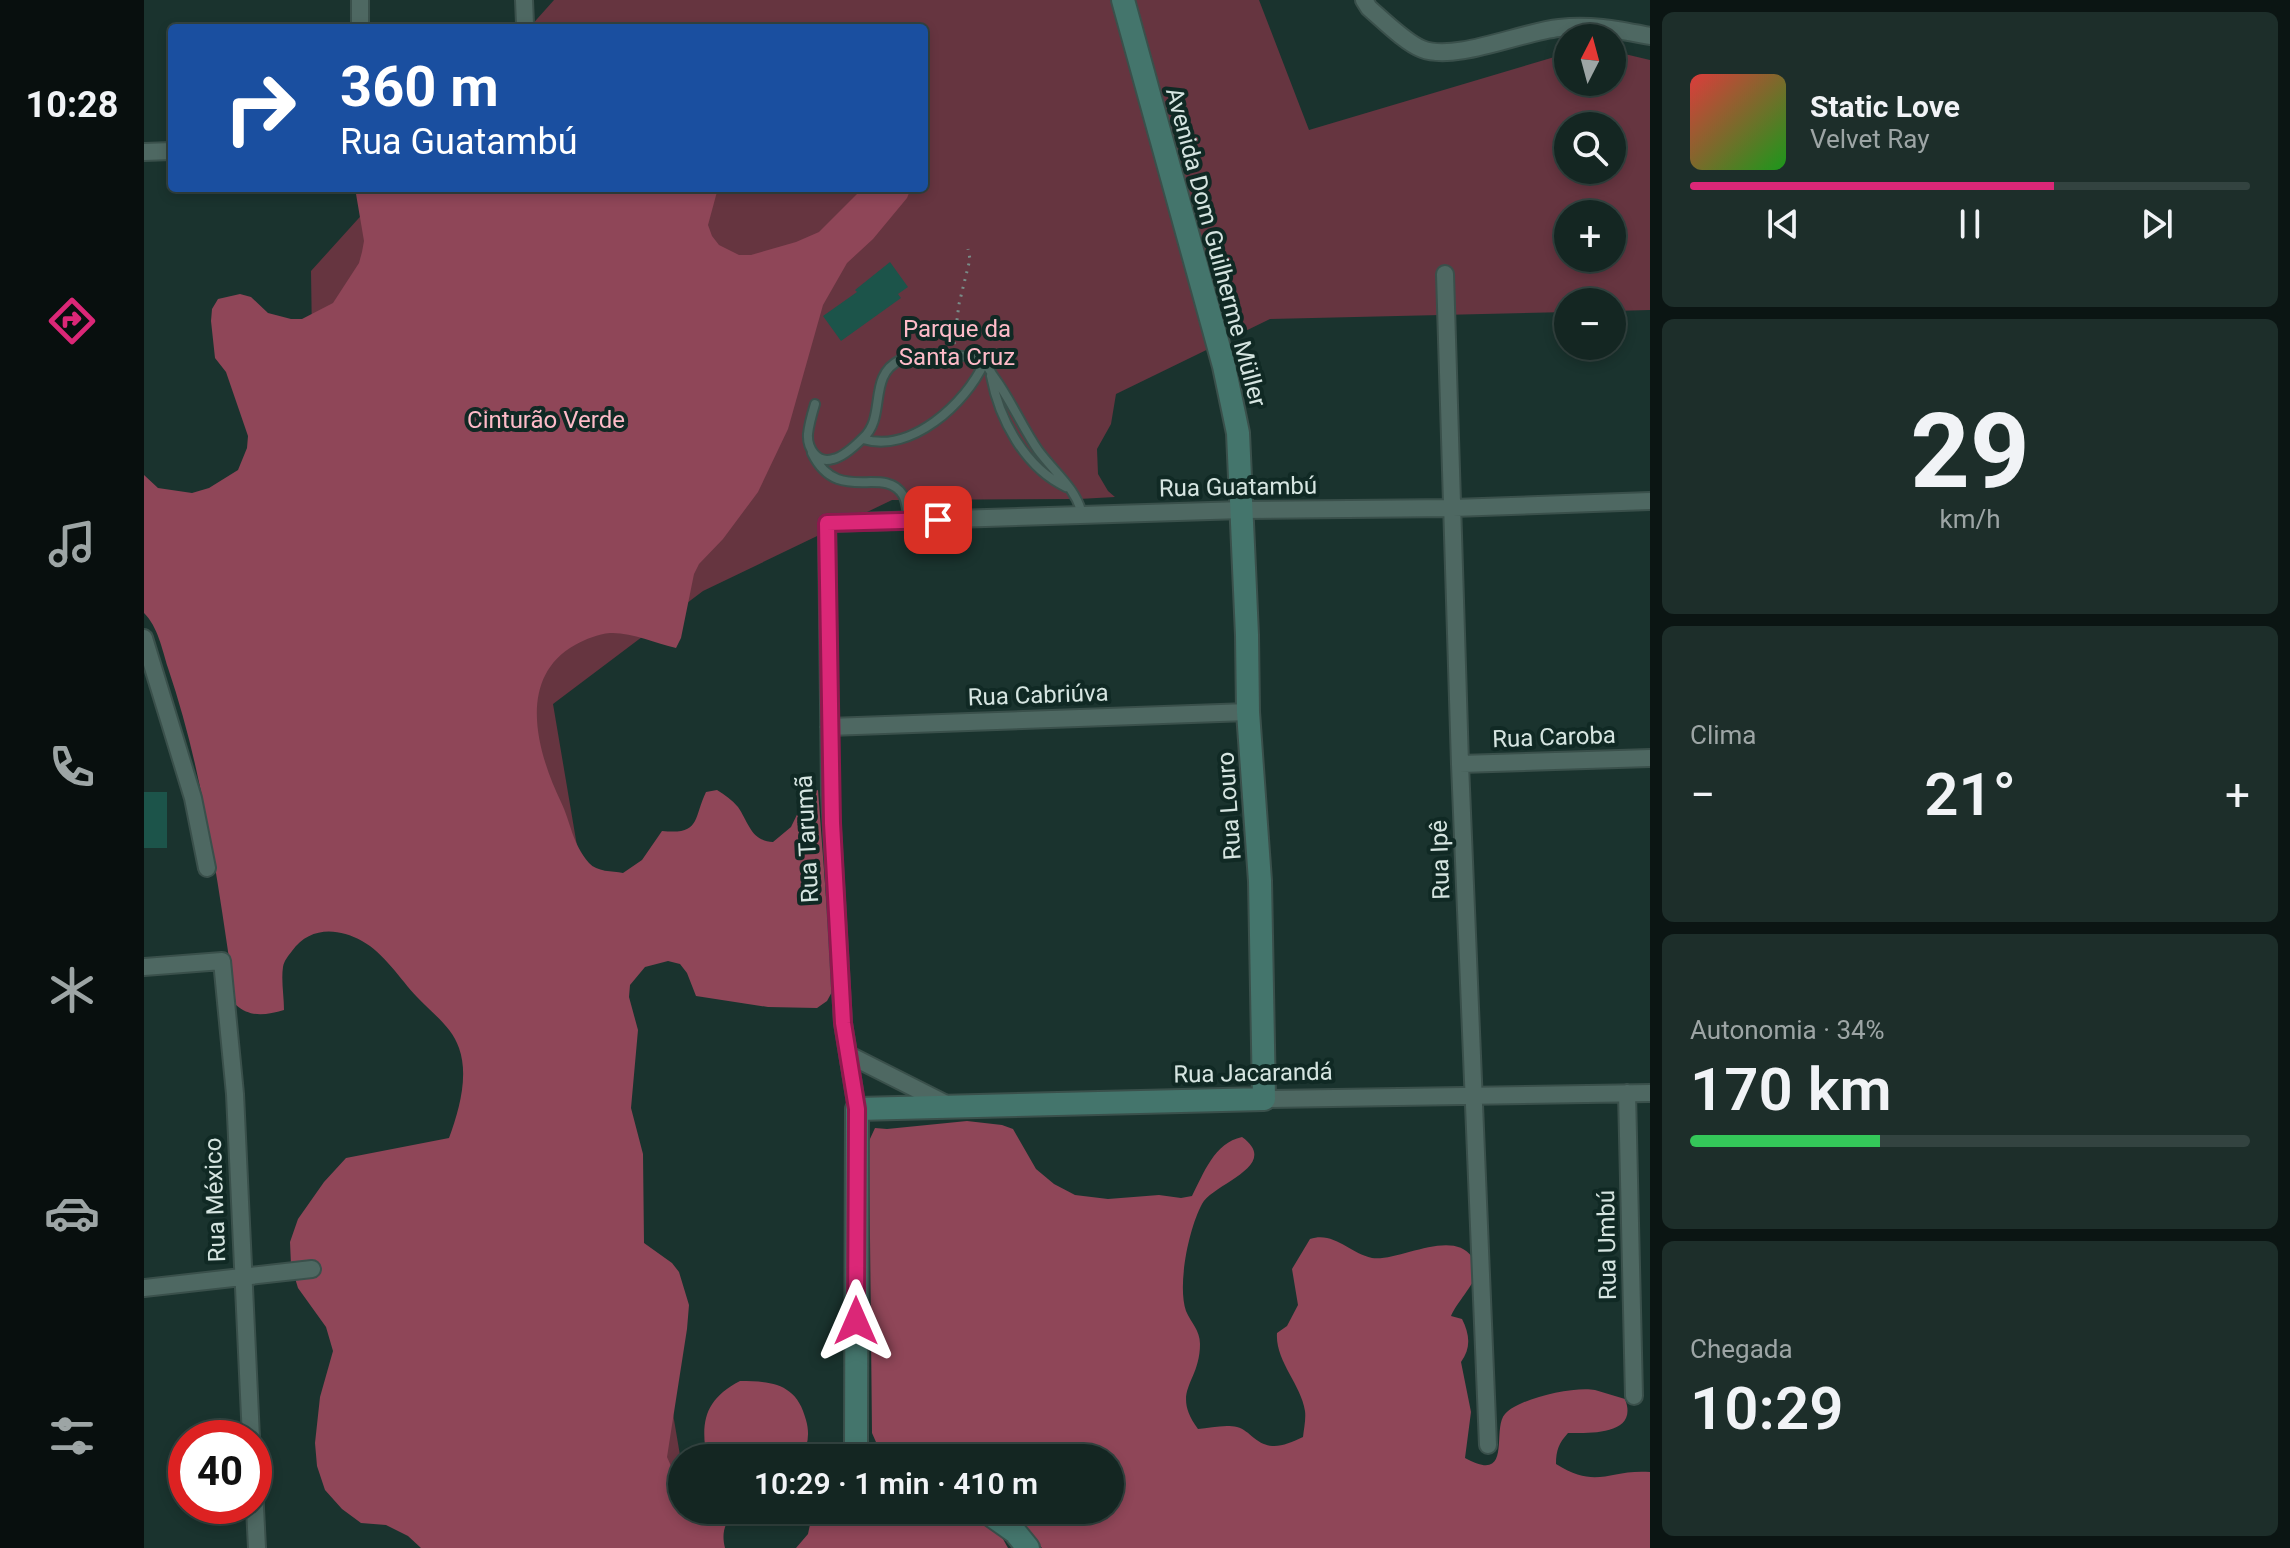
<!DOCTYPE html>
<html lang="pt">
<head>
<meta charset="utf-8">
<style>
	body { margin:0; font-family:Roboto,sans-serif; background:#1d2e2a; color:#f1f3f6; height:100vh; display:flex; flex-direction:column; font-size:30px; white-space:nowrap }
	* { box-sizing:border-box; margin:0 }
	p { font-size:26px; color:#9da5a5 }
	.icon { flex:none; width:44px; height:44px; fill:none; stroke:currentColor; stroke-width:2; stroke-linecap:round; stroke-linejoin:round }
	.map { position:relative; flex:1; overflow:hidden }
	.details { display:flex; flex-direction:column; gap:12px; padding:12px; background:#0b1513; width:640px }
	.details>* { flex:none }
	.top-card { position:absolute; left:24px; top:24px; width:760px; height:168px; border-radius:8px; box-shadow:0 4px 12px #0003,0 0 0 2px #334340; background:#1a4fa0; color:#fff; overflow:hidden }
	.needle { width:52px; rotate:6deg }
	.fabs { position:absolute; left:1410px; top:24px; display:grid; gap:16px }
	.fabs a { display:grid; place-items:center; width:72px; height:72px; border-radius:50%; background:#142622; box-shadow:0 4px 12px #0003,0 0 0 2px #334340; font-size:40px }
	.speed { position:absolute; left:24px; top:1420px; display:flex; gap:16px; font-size:40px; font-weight:700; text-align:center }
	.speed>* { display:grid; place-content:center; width:104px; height:104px; border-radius:50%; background:#142622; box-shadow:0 4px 12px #0003,0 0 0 2px #334340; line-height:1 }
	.speed .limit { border:12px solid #d22; background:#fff; color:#111 }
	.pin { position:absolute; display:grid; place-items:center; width:68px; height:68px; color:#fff; margin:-34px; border-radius:16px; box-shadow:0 4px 12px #0006 }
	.me { position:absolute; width:88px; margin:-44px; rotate:0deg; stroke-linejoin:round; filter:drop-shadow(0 0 6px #0008) }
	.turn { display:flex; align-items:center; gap:28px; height:168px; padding:0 40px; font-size:36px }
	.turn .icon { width:104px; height:104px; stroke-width:2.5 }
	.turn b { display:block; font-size:56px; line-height:68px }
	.big { font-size:60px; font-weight:600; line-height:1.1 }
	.details .widget { flex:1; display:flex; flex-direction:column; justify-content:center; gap:12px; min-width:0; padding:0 28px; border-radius:12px; background:#1d2e2a }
	.details .dial { align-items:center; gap:0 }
	.dial b { font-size:104px; line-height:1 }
	.song { display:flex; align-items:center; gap:24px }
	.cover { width:96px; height:96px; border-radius:12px; background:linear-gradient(135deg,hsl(0 70% 55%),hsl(120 70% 35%)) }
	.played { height:8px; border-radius:4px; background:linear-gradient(90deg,#db2777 65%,#334340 65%) }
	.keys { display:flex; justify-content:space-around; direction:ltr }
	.heat { display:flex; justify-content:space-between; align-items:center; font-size:44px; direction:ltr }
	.charge { height:12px; border-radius:6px; background:linear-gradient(90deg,#34c759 34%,#334340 0) }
	.trip { position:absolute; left:524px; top:1444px; width:456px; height:80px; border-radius:40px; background:#142622; box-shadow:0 4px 12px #0003,0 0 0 2px #334340; font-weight:600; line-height:80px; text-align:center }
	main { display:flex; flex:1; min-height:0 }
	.tab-bar { display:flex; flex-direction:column; width:144px; justify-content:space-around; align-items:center; background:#080f0e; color:#9da5a5 }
	.tab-bar .icon { width:56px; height:56px }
	.tab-bar .on { color:#db2777 }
	.tab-bar b { font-size:36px; color:#f1f3f6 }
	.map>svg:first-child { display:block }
</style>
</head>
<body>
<main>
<nav class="tab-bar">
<b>10:28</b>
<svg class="icon on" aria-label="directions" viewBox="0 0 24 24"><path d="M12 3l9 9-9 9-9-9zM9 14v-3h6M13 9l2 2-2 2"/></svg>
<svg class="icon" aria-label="music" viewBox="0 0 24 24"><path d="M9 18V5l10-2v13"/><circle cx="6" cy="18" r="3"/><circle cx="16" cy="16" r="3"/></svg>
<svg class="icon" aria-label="phone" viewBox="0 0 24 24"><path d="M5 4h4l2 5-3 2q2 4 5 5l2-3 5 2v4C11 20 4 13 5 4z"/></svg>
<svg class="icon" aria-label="climate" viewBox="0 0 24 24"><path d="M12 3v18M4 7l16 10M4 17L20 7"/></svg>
<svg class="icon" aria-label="car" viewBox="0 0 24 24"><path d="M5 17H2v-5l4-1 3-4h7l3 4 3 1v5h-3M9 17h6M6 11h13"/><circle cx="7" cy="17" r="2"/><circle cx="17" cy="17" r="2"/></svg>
<svg class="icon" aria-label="filters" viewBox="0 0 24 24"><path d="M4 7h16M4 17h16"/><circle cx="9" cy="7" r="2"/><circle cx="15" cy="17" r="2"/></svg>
</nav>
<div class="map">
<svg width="1506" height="1548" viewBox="0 0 1506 1548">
	<rect width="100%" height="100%" fill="#1a332e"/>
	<path fill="#663540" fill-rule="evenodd" d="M410 0H1115L1165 130 1424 53V82H1468V51L1506 60V310L1468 311V302H1424V312L1126 319 972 394 967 424 953 449 954 474 964 491 971 497 935 499 748 500 559 591 409 704 538 1467V1510L552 1548 338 1053 174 751 167 271 242 188H780V28H385ZM1424 126H1468V170H1424ZM1424 214H1468V258H1424Z"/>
	<path fill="#8f4658" d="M211 188H574L564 225 568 236 575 245 595 255H607L652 242 675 232 719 188H767L763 198 729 239 703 263 679 305 644 429 614 492 579 539 555 564 550 574 537 638 532 648C511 643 487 632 466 633 454 634 442 639 431 645 372 678 393 752 417 802 427 823 428 843 445 863 453 872 468 871 479 873L498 860 518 831C557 835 549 819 562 792L573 790C581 795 588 800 594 807 605 823 607 841 629 842L647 827 663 794 674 790 689 990 683 1001 673 1008 624 1007 552 996 543 973 536 964 524 961 501 967 486 985 485 997 494 1030 487 1108 499 1154 500 1243 528 1263 535 1272 545 1305 543 1329 523 1457 538 1491V1510H592C581 1521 577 1533 581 1548H277L264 1536 242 1525 217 1523 198 1509 181 1490 173 1466 171 1443 176 1397 189 1351 182 1327 154 1288 147 1265 146 1242 154 1219 180 1182 202 1158 305 1138C315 1111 325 1076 315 1048 308 1027 288 1013 273 997 256 979 240 953 218 941 193 927 165 927 148 951 144 956 140 961 139 967 137 980 140 996 140 1010 122 1015 107 1018 92 1005 75 892 61 777 24 668 18 649 14 627 0 613V475L14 488 48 493 65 488 94 470 103 448 104 436 82 372 71 358 67 321 68 309 74 299 96 294 107 297 124 313 147 319H158L189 303 215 263 218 252 220 241Z
		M823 1121 858 1125 869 1129 892 1169 910 1184 931 1195 964 1199 1015 1195 1037 1198 1048 1196C1060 1173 1070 1143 1098 1137 1138 1166 1069 1183 1058 1204 1045 1228 1033 1285 1042 1311 1047 1323 1056 1330 1056 1344 1056 1384 1026 1390 1054 1429 1066 1428 1081 1424 1093 1427 1100 1429 1104 1433 1110 1438 1127 1452 1141 1445 1159 1437 1160 1428 1162 1419 1161 1411 1157 1384 1131 1361 1133 1333L1143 1326 1154 1305 1148 1269 1166 1239C1190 1231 1205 1253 1228 1258 1254 1262 1308 1228 1328 1257 1331 1262 1333 1269 1332 1275 1330 1284 1312 1304 1307 1316L1318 1319C1326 1335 1327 1348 1317 1362L1327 1412 1321 1458C1370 1485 1347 1429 1361 1414 1375 1398 1431 1386 1451 1390 1461 1393 1471 1396 1481 1399 1495 1435 1447 1433 1424 1433 1415 1443 1412 1450 1412 1464 1454 1490 1464 1469 1506 1472V1548H898L863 1510H966V1458H739L728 1433 725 1141 731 1128 743 1129Z
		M596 1381C629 1381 653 1384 662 1420 666 1434 664 1446 657 1458H563C556 1422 561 1399 596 1381Z
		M669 1510H810L843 1523 859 1539 864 1548H652L664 1534Z"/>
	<path fill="#1c544a" d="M746 262 764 287 754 294 757 298 697 341 679 316 713 292 711 290Z
		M0 792H23V848H0Z"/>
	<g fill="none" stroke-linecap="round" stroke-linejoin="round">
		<defs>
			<path id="lane" d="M847 376C855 419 881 468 922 487
				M671 404C668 414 665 424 664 434 663 448 673 464 689 459 699 457 712 445 719 438 743 417 723 376 756 360 772 352 826 352 840 363 844 366 847 373 850 377 867 400 878 427 894 450 910 472 932 488 938 514
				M719 439C767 454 822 403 840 363
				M668 453C694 506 739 464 759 495 763 502 763 512 765 520"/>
			<path id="street" d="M216 0V28
				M380 0 381 24
				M1220 0 1225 8C1239 20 1262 43 1278 49 1311 62 1377 32 1415 28 1447 24 1475 30 1506 36
				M0 152 28 151
				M1301 274 1316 764 1344 1445
				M0 638 49 798 63 868
				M685 727 1104 712
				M1316 764 1506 758
				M0 967 78 961 91 1094 107 1438
				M705 1055 806 1106
				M1483 1093 1490 1396
				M1120 1099 1506 1093
				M713 1109 699 1023 686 795 683 523 1099 510 1309 508 1506 501
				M0 1288 168 1269
				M110 1488 113 1548"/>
			<path id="secondary" d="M715 1458 712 1443 713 1109 1120 1099 1116 881 1104 712 1103 635 1094 433 1080 366 979 0
				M840 1510 871 1532 884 1548"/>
		</defs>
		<use href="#lane" stroke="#3a504b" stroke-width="12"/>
		<use href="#street" stroke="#3a504b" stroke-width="20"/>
		<use href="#secondary" stroke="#3a504b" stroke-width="26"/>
		<path stroke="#788c88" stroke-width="3" stroke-dasharray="2 6" stroke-linecap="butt" d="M810 344 815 304 826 259 824 249"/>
		<use href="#lane" stroke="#4e6862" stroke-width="8"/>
		<use href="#street" stroke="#4e6862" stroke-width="16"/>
		<use href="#secondary" stroke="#44756c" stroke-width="22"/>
	</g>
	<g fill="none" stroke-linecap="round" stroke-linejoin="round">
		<defs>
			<path id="route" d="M712 1321 713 1109 699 1023 688 823 683 523 794 520"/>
		</defs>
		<use href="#route" stroke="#8e194d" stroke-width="20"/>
		<use href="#route" stroke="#db2777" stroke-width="14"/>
	</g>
	<g text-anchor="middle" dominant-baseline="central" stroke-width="8" stroke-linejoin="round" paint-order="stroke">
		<g font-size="24" fill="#d6e5e1" stroke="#102924">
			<text transform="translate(1072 247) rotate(75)">Avenida Dom Guilherme Müller</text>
			<text transform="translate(1094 487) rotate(-1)">Rua Guatambú</text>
			<text transform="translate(894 695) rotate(-2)">Rua Cabriúva</text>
			<text transform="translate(1410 737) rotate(-2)">Rua Caroba</text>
			<text transform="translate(1085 806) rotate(-94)">Rua Louro</text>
			<text transform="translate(663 839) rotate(-93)">Rua Tarumã</text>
			<text transform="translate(1296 860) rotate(-92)">Rua Ipê</text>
			<text transform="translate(1109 1073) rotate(-1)">Rua Jacarandá</text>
			<text transform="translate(71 1200) rotate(-92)">Rua México</text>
			<text transform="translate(1463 1245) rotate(-91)">Rua Umbú</text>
		</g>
		<g font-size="24" fill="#febbc8" stroke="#102924">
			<text x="813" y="329">Parque da<tspan x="813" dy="28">Santa Cruz</tspan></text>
			<text x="402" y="420">Cinturão Verde</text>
		</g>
	</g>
</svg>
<div class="fabs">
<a><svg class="needle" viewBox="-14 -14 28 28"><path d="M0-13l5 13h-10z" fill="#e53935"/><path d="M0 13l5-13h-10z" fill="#9da5a5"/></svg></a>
<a><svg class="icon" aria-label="search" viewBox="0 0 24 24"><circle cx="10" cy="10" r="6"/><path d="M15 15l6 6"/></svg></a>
<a>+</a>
<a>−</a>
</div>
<div class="speed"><div class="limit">40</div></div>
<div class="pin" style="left:794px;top:520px;background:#d93025"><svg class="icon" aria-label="arrive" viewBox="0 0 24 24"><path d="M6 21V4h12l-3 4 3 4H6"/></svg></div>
<svg class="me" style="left:712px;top:1321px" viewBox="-20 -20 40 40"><path d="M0-17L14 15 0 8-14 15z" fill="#db2777" stroke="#fff" stroke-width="4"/></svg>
<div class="trip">10:29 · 1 min · 410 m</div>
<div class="top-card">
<div class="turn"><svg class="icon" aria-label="right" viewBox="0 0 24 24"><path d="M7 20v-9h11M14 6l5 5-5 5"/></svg><div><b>360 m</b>Rua Guatambú</div></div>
</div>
</div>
<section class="details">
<div class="widget">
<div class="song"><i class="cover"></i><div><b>Static Love</b><p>Velvet Ray</p></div></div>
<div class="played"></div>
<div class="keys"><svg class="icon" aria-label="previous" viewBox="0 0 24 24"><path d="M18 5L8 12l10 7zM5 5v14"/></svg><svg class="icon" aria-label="pause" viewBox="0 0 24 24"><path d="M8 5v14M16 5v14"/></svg><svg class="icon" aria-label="next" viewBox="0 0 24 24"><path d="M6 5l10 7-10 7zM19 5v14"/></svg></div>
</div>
<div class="widget dial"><b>29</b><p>km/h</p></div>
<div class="widget"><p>Clima</p>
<div class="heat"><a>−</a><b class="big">21°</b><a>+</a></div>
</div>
<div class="widget"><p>Autonomia · 34%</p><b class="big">170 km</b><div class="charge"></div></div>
<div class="widget"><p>Chegada</p><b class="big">10:29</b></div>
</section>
</main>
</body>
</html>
